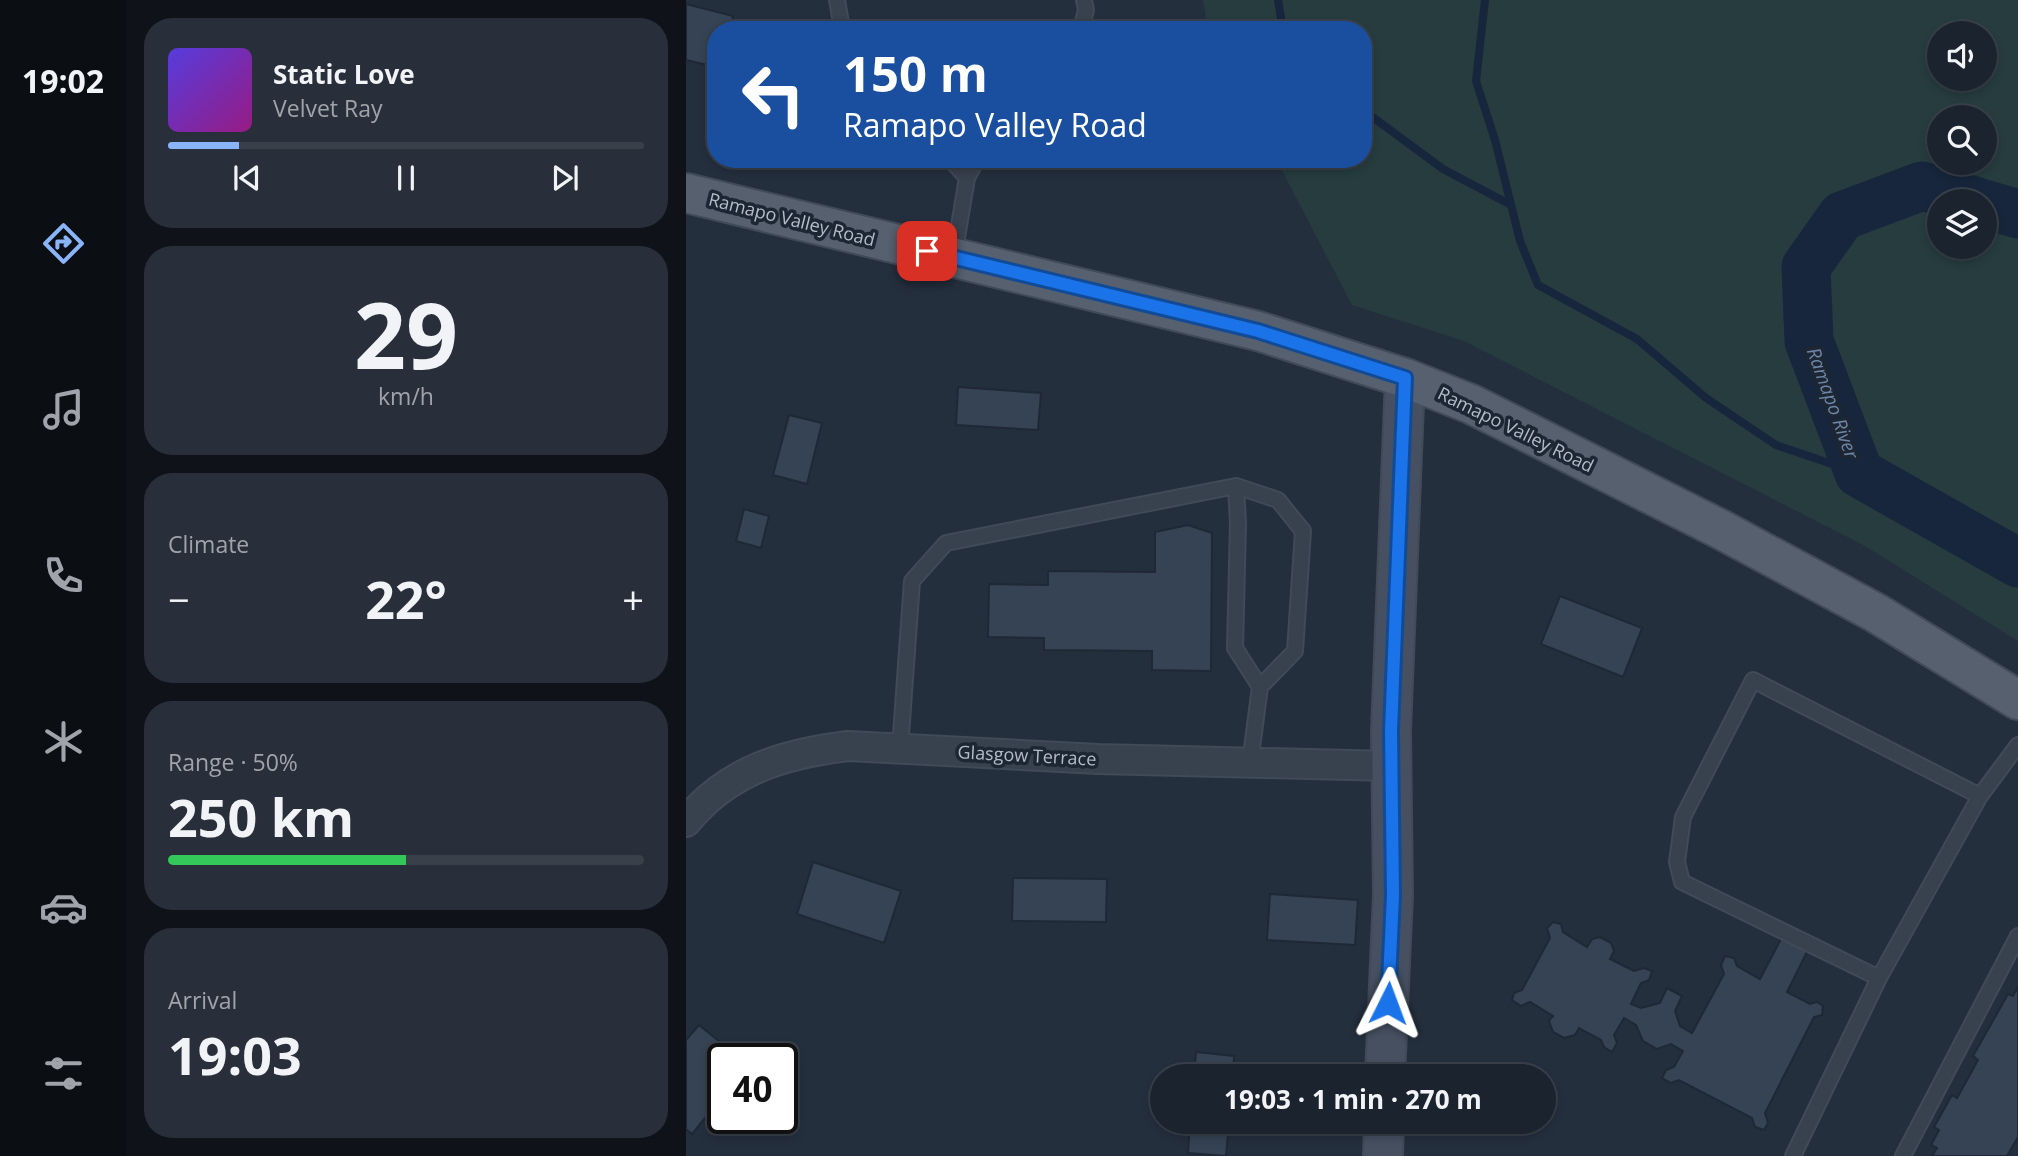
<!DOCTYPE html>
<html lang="en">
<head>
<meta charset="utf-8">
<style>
	body { margin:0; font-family:"Open Sans",sans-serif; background:#282f3a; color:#f1f3f6; height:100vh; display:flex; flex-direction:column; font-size:26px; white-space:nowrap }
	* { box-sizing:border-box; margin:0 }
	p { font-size:23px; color:#a0a4aa }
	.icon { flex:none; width:38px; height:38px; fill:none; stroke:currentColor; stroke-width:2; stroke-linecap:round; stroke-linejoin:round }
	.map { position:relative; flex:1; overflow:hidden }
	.panel { display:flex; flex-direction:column; gap:18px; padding:18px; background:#0f1319; width:560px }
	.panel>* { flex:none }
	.hud { position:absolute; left:21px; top:21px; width:665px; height:147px; border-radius:28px; box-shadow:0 4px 10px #0003,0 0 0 2px #39404a; background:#1a4fa0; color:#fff; overflow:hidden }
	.buttons { position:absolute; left:1241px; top:21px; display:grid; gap:14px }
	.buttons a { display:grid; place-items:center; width:70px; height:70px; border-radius:50%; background:#1b232e; box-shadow:0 4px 10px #0003,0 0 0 2px #39404a; font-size:35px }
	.speed { position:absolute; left:21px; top:1043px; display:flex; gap:14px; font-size:35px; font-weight:700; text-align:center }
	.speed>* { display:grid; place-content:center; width:91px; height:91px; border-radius:50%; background:#1b232e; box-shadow:0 4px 10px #0003,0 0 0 2px #39404a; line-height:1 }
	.speed .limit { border:4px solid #111; border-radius:10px; background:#fff; color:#111 }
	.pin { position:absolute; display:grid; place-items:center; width:60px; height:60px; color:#fff; margin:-30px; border-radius:14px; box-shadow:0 4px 10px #0006 }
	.me { position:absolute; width:77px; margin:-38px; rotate:3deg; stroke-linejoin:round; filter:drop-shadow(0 0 5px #0008) }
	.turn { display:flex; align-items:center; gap:24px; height:147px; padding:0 21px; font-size:32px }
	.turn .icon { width:91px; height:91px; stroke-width:2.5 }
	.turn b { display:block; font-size:49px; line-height:60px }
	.big { font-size:52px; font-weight:700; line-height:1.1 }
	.panel .card { flex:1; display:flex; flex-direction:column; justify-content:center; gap:10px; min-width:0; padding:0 24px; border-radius:28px; background:#282f3a }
	.panel .dial { align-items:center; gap:0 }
	.dial b { font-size:91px; line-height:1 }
	.song { display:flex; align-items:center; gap:21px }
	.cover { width:84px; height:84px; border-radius:10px; background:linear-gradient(135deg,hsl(250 70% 55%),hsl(310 70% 35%)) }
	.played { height:7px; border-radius:4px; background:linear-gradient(90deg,#8ab4f8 15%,#39404a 15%) }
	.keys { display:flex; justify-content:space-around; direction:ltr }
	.heat { display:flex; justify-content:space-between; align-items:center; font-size:38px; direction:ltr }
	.charge { height:10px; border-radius:5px; background:linear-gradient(90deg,#34c759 50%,#39404a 0) }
	.trip { position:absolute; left:464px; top:1064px; width:406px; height:70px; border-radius:35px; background:#1b232e; box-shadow:0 4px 10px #0003,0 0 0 2px #39404a; font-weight:700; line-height:70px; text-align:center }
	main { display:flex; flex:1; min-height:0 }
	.tab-bar { display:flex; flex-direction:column; width:126px; justify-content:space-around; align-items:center; background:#0b0e12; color:#a0a4aa }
	.tab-bar .icon { width:49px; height:49px }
	.tab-bar .on { color:#8ab4f8 }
	.tab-bar b { font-size:32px; color:#f1f3f6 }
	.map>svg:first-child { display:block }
</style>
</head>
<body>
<main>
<nav class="tab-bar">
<b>19:02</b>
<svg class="icon on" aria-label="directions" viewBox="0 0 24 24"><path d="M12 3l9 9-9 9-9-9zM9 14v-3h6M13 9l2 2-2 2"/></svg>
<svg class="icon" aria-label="music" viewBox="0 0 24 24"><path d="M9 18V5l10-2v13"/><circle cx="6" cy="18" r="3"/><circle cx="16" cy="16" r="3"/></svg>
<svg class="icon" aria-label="phone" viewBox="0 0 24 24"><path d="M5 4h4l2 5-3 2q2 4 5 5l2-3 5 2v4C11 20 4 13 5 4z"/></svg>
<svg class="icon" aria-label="climate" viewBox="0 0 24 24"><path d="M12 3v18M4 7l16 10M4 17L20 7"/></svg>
<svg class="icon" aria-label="car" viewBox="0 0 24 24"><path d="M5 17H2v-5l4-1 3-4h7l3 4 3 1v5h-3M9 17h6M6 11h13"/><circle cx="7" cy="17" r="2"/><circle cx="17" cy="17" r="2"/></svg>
<svg class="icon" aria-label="filters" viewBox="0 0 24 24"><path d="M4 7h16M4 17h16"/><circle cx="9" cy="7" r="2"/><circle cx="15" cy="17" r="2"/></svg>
</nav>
<section class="panel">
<div class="card">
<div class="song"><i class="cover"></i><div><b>Static Love</b><p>Velvet Ray</p></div></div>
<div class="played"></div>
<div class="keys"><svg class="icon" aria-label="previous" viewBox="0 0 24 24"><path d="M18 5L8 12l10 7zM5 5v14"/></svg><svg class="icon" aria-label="pause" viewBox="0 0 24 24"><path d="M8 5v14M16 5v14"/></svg><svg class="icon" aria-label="next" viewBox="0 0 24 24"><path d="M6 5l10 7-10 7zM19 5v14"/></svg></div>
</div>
<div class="card dial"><b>29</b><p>km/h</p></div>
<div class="card"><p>Climate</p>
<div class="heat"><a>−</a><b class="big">22°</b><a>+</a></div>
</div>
<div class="card"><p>Range · 50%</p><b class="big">250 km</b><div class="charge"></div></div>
<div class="card"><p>Arrival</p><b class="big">19:03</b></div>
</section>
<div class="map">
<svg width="1332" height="1156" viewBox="0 0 1332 1156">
	<rect width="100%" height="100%" fill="#242f3e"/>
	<path fill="#263c3f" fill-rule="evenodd" d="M517 0H1332V641L1179 546 778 341 666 305 590 159H677V30H522ZM1253 33H1298V79H1253ZM1253 117H1298V163H1253ZM1253 201H1298V247H1253Z"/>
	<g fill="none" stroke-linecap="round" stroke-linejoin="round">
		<path stroke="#17263c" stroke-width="8" d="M592 0 597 30
			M799 0 790 81 809 140 834 241 852 285 951 339 1020 398 1090 445 1173 473
			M677 110 757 169 825 205"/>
		<path stroke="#17263c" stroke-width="49" d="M1289 201 1236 186 1156 216 1120 267 1123 341 1173 473 1332 563
			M1298 204 1332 214"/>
	</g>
	<path fill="#364354" stroke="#1f2835" stroke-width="2" d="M0 4 47 16 44 30H30V67L0 60Z
		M272 387 355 393 352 430 270 425Z
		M103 415 136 423 121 484 87 475Z
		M58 509 83 516 75 548 50 541Z
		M502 525 526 533 525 671 466 670V651L358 650V638L302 637 303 584 362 585V571L469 572V532Z
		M874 596 956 628 937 677 855 644Z
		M127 862 215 891 198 943 111 914Z
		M327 878 421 879 420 922 326 921Z
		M584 894 672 900 669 945 581 940Z
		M867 922 875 924 877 932 901 947 906 939 914 937 925 943 928 951 924 959 948 971 958 968 966 971 963 980 955 983 945 1004 955 1008 974 1003 981 988 996 996 989 1011 994 1026 1006 1033 1038 974 1035 965 1039 956 1048 958 1051 966 1074 979 1097 935 1123 948 1101 992 1124 1004 1131 1002 1137 1006 1136 1015 1128 1017 1079 1113 1082 1123 1078 1130 1069 1127 1066 1118 993 1080 985 1083 976 1078 980 1070 988 1067 997 1051 985 1044 971 1049 957 1041 950 1025 938 1018 928 1035 931 1043 926 1052 918 1047 915 1040 893 1028 889 1035 878 1038 867 1032 863 1021 867 1016 844 1002 835 1006 826 1000 828 993 836 990 864 938 861 928Z
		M1332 987V1137L1321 1156H1246L1251 1148 1245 1145 1253 1130 1248 1127 1266 1095 1271 1098 1292 1060 1287 1056 1322 994 1327 996Z
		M13 1025 55 1059H37V1096L6 1134 0 1129V1040Z
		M510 1052 548 1056 547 1076H508Z
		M504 1122H543L540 1156 502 1153Z"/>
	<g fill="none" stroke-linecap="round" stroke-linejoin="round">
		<defs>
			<path id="lane" d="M151 0 155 23 159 30
				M395 30 400 10 398 0
				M264 159 281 178
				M268 256 281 178 291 159
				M550 486 552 523 549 648 574 687
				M214 749 226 581 260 543 550 486 592 500 617 531 609 651 574 687 564 763
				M1193 978 996 882 991 862 997 817 1067 680 1294 796
				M1107 1156 1193 978 1294 796 1332 745
				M1217 1156 1332 936"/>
			<path id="street" d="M0 822C42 770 98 754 162 746L412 759 705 766"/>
			<path id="secondary" d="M699 1076 707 895 705 731 719 378
				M697 1156 698 1122"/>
			<path id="primary" d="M0 193 572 331 719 378 785 404 1036 530 1190 613 1332 700"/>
		</defs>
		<use href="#lane" stroke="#414a57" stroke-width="18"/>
		<use href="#street" stroke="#414a57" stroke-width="32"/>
		<use href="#secondary" stroke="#414a57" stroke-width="42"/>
		<use href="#primary" stroke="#414a57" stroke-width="42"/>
		<use href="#lane" stroke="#38414e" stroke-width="14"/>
		<use href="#street" stroke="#38414e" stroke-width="28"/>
		<use href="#secondary" stroke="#465061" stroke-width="38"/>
		<use href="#primary" stroke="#56606e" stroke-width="38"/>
	</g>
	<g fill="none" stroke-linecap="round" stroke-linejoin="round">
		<defs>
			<path id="route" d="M241 251 572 331 719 378 705 731 707 895 702 1003"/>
		</defs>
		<use href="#route" stroke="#114b97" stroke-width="18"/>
		<use href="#route" stroke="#1a73e8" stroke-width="12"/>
	</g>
	<g text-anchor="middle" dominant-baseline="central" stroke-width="7" stroke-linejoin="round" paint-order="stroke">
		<g font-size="18" fill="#b4bcc9" stroke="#1d2633">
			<text transform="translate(106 219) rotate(14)">Ramapo Valley Road</text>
			<text transform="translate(830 429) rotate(26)">Ramapo Valley Road</text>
			<text transform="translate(341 755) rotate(3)">Glasgow Terrace</text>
		</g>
		<g font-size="19" font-style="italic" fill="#6d86a8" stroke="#1d2633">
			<text transform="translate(1147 403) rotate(70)">Ramapo River</text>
		</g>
	</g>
</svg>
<div class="buttons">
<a><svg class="icon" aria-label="sound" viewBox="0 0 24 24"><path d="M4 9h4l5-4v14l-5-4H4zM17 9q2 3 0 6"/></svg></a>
<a><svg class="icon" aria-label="search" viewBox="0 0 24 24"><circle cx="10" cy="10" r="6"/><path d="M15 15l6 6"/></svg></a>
<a><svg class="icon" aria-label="layers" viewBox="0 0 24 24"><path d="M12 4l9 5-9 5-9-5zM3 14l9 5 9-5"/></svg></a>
</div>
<div class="speed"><div class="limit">40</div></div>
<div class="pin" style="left:241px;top:251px;background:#d93025"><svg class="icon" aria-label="arrive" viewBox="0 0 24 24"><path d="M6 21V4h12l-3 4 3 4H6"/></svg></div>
<svg class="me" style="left:702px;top:1003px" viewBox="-20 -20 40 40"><path d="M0-17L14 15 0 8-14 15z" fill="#1a73e8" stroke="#fff" stroke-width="4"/></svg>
<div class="trip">19:03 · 1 min · 270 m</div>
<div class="hud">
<div class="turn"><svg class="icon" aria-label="left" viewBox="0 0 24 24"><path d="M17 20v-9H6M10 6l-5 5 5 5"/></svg><div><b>150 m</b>Ramapo Valley Road</div></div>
</div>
</div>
</main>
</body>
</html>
